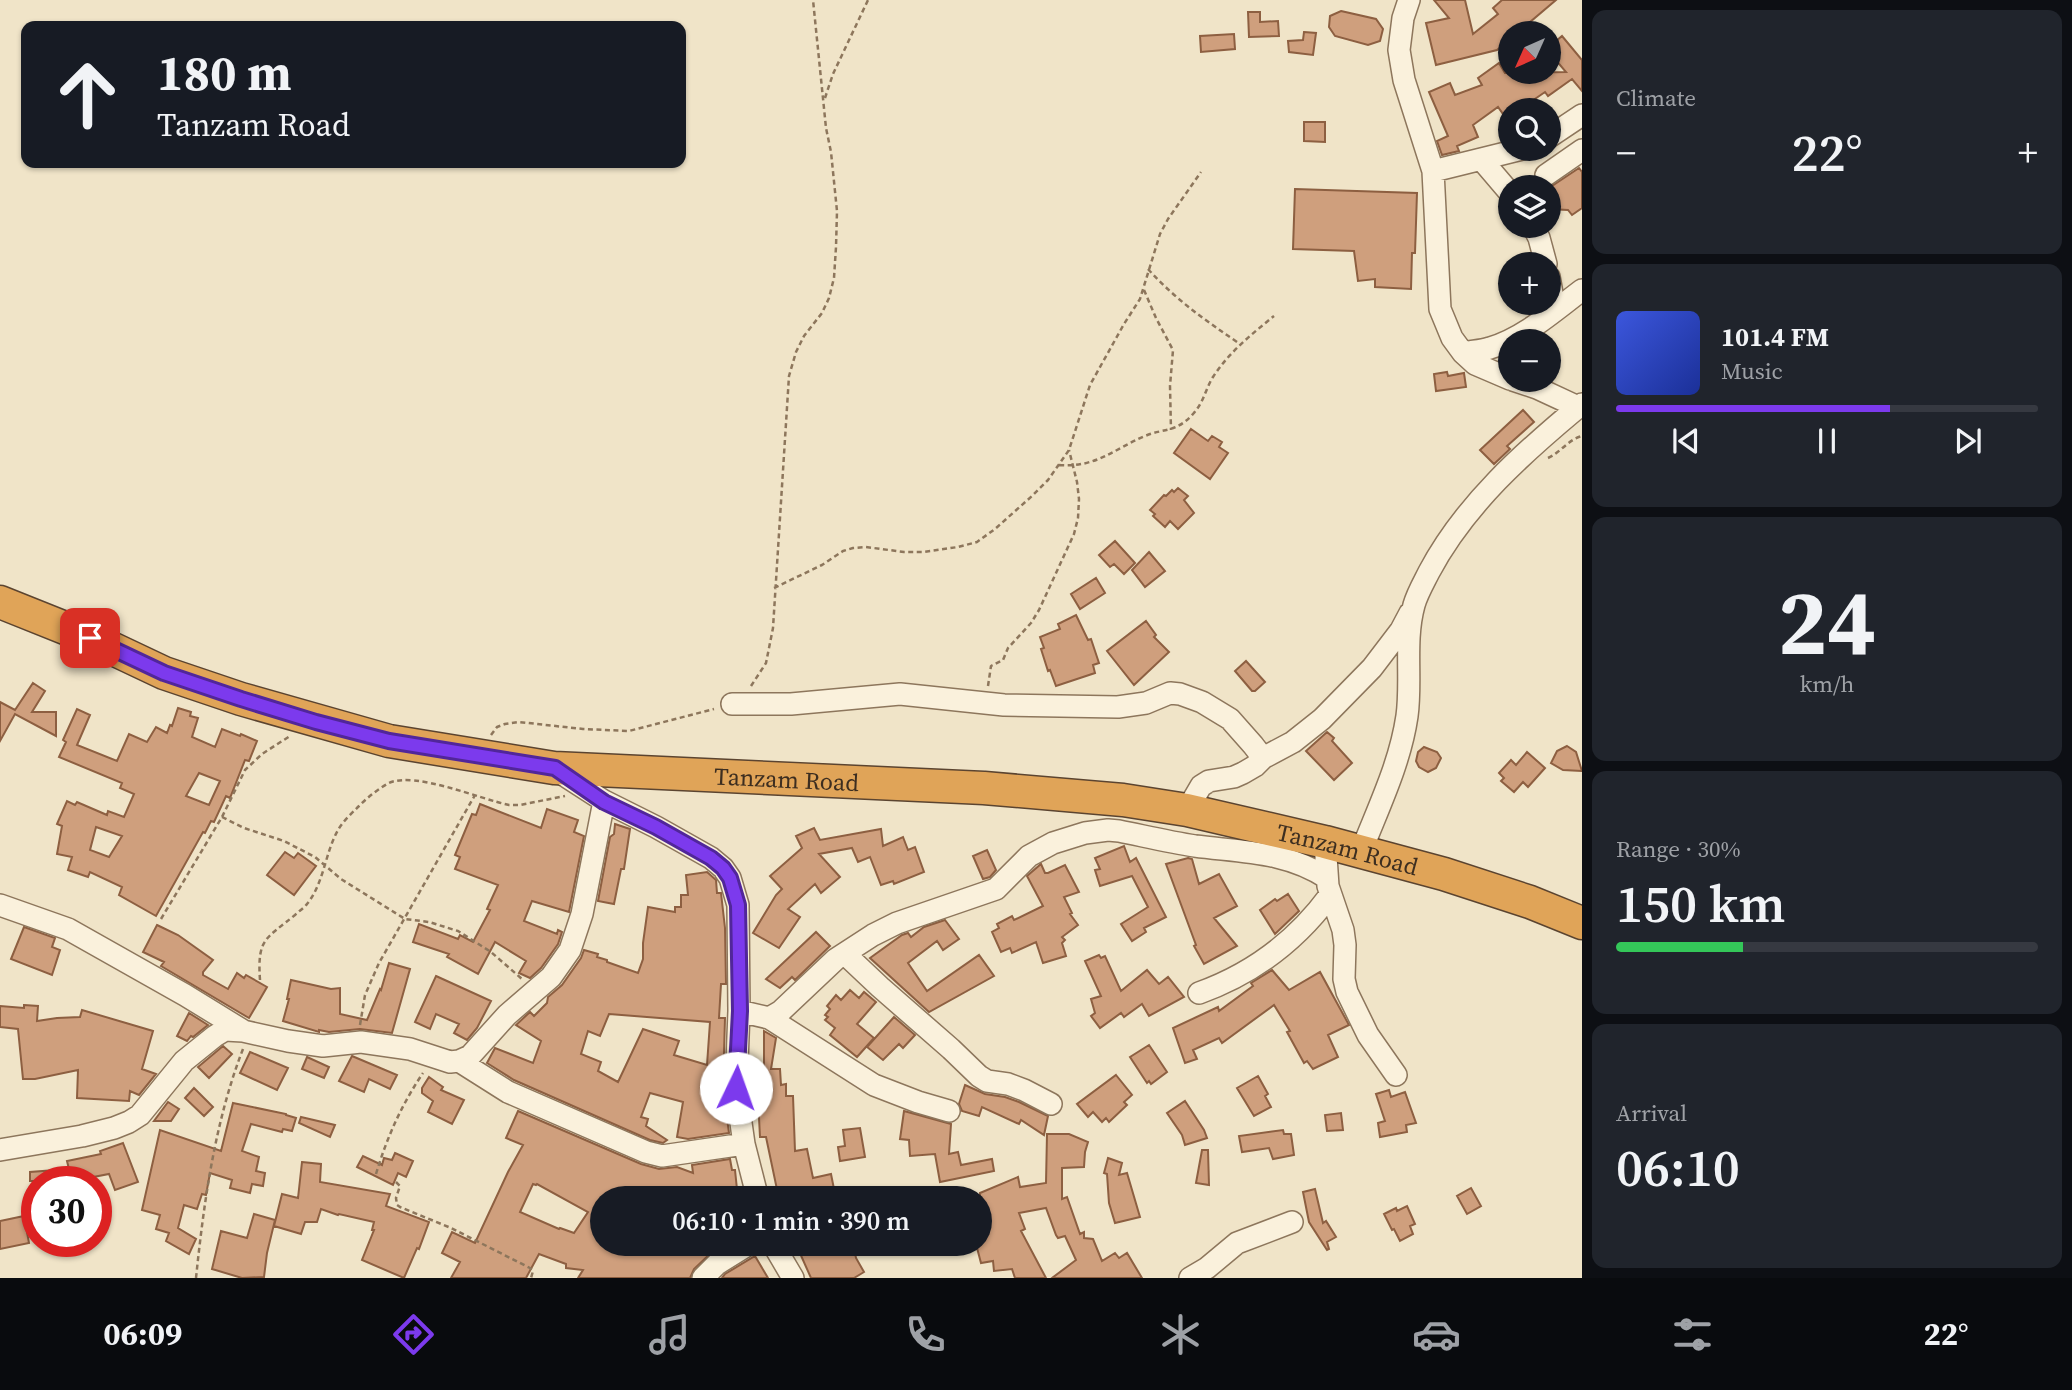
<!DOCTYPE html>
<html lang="en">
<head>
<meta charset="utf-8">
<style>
	body { margin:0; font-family:"Source Serif 4",serif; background:#20242c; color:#f1f3f6; height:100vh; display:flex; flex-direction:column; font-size:26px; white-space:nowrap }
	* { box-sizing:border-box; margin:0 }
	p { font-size:23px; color:#9ea1a6 }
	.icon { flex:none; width:38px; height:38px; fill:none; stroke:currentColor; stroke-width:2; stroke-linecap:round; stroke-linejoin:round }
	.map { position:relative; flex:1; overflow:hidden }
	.sheet { display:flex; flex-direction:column; gap:10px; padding:10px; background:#0d0f14; width:490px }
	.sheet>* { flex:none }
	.hud { position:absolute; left:21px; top:21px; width:665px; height:147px; border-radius:14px; box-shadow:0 2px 5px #0004; background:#171b24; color:#f1f3f6; overflow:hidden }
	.needle { width:46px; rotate:225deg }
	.buttons { position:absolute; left:1498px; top:21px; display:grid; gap:14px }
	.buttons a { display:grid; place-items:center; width:63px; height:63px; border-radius:50%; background:#171b24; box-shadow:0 2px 5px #0004; font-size:35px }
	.speed { position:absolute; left:21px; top:1166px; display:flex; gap:14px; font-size:35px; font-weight:700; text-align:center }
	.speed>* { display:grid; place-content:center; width:91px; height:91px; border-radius:50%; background:#171b24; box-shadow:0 2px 5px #0004; line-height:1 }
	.speed .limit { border:10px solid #d22; background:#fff; color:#111 }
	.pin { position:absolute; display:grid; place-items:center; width:60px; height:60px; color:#fff; margin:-30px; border-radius:14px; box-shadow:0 4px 10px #0006 }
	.me { position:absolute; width:77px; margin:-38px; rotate:3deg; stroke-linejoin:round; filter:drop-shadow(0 0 5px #0008) }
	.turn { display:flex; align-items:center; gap:24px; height:147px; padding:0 21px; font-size:32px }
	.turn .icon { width:91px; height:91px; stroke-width:2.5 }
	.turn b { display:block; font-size:49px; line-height:60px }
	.big { font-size:52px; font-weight:600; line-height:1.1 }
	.sheet .card { flex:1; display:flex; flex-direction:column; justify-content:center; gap:10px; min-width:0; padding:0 24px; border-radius:14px; background:#20242c }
	.sheet .dial { align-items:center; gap:0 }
	.dial b { font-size:91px; line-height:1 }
	.song { display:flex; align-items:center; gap:21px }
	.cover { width:84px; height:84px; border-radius:10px; background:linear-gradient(135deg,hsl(230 70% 55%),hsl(230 70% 35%)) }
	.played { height:7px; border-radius:4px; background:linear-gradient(90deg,#7c3aed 65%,#363941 65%) }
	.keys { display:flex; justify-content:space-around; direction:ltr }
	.heat { display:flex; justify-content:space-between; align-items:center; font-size:38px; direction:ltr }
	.charge { height:10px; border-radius:5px; background:linear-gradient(90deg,#34c759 30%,#363941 0) }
	.trip { position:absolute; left:590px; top:1186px; width:402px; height:70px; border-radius:35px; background:#171b24; box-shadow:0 2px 5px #0004; font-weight:600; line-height:70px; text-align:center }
	.tab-bar { display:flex; height:112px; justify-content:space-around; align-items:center; background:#090b0e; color:#9ea1a6 }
	.tab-bar .icon { width:49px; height:49px }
	.tab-bar .selected { color:#7c3aed }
	.tab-bar b { font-size:32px; color:#f1f3f6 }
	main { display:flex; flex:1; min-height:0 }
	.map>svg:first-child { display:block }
</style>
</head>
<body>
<main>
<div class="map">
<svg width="1582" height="1278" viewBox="0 0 1582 1278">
	<rect width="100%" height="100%" fill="#f0e4c8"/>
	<path fill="#cf9f7d" stroke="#8d5f41" stroke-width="2" fill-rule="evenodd" d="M1434 0H1465L1473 34 1498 14 1493 8 1502 0H1556L1517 33H1510V39L1497 50 1436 65 1426 23 1449 18Z
		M1341 11 1376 19 1383 29 1380 41 1368 45 1335 36 1329 27 1330 16Z
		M1248 12H1260V22L1278 21 1279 36 1249 37Z
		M1304 32 1316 33 1313 55 1289 52 1288 41 1303 40Z
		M1234 34 1235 49 1201 52 1200 36Z
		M1562 36 1582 60V91L1572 79 1548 96 1545 92 1519 110H1510V124L1498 107 1473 125 1478 137 1457 146 1459 151 1442 155 1437 141 1448 136 1429 92 1450 83 1455 95 1482 85 1478 78 1499 63 1505 73 1566 72 1549 52V47Z
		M1304 122H1325V142L1304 141Z
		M1579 168 1582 172V208L1572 215 1568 210 1549 209V188Z
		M1295 189 1417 193 1415 253H1412L1411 289 1375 287V279L1358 281 1354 251 1293 249Z
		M1447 372 1448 376 1464 373 1466 387 1436 391 1434 374Z
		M1523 410 1534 422 1507 446 1510 449 1494 464 1480 450Z
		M1191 429 1208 441 1212 436 1222 442 1219 447 1228 453 1210 479 1174 453Z
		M1178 488 1188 496 1184 500 1194 513 1178 529 1170 521 1165 527 1153 516 1155 514 1150 510 1164 495 1166 496 1172 490 1174 492Z
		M1115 541 1135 563 1124 574 1114 564 1110 567 1099 555Z
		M1149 552 1165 571 1145 587 1132 570Z
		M1096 578 1105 593 1080 609 1071 594Z
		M1076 615 1088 640 1091 639 1099 663 1093 665 1095 673 1056 686 1050 670 1048 671 1041 649 1044 648 1040 637 1060 629 1058 624Z
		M1146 621 1156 635 1154 637 1169 652 1134 685 1107 651Z
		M1246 661 1265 682 1255 691H1252L1235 671Z
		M33 683 45 691 32 712H56V736L15 714 0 741V702L15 710Z
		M178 708 191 712 190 716 198 718 192 737 215 747 222 729 240 736 241 734 257 741 249 761 245 760 230 798 226 796 214 822 211 821 205 833 203 832 156 916 119 895 122 887 90 872 88 877 68 870 72 857 57 854 62 826 57 824 67 801 75 805 77 802 107 815 108 811 124 817 134 794 120 788 122 783 59 757 66 742 63 740 77 709 90 715 77 745 117 761 129 734 147 742 156 727 167 733 170 725 172 726ZM199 773 220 781 209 805 186 796ZM96 827 122 836 109 857 90 850Z
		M1327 732 1334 738 1332 741 1352 763 1334 780 1306 751Z
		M1567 746 1576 752 1582 771 1563 770 1551 763 1557 751Z
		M1424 747 1437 752 1441 758 1436 768 1428 772 1419 767 1416 761 1418 752Z
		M1527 752 1545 768 1528 787 1523 782 1514 792 1501 781 1504 778 1499 773 1511 760 1516 765Z
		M480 804 541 828 547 809 578 820 574 832 584 836 569 912 532 901 524 921 557 934 558 930 562 932 558 944 541 968 530 978 519 973 526 961 495 942 478 974 447 957 449 954 413 942 419 924 458 939 460 935 473 942 490 910 487 909 498 885 455 869 460 857 455 855 472 814 476 815Z
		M615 824 630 829 624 869H621L614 904 598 901 610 837 614 834Z
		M814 828 820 840 881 829 883 846 903 837 908 850 915 847 924 872 894 884 893 881 881 885 870 857 858 862 852 848 819 854 840 877 821 893 815 884 788 909 800 917 779 948 753 933 776 895 782 889 770 876 802 848 796 836Z
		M1124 846 1130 862 1136 858 1166 917 1144 928 1146 932 1132 941 1121 924 1148 907 1132 876 1100 886 1095 870 1100 869 1095 858Z
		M987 850 996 870 990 877 983 879 973 856Z
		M285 852 294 858 298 853 316 866 294 895 267 875Z
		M1188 858 1192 859 1199 884 1219 874 1237 906 1214 918 1237 946 1204 964 1194 946 1196 945 1166 864Z
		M1041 864 1045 873H1048L1065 865 1079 892 1064 897 1072 913 1070 914 1078 925 1062 937 1065 940 1062 943 1066 956 1043 963 1036 942 1012 953 1010 948 1001 952 992 932 999 928 997 924 1012 916 1014 920 1043 906 1027 876Z
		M707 872 716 880 717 893H721L725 928 726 984H721L719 1018H725L723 1088 729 1133 688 1139 677 1137 683 1102 650 1093 641 1117 648 1119 646 1126 667 1140 663 1143 650 1140 514 1080 487 1063 495 1048 533 1063 541 1041 516 1025 530 1012 534 1016 547 1003 548 997 562 985 581 958 584 950 598 954 597 957 607 960V962L638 973 643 959V943L648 907 675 912V907H681V895H688L686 875ZM609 1014 710 1022 707 1065 674 1055 679 1041 643 1029 618 1082 598 1071 601 1062 581 1054 588 1031 600 1036Z
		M1288 894 1299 911 1275 934 1260 910 1275 899 1277 901Z
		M945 920 959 939 943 950 937 941 908 963 927 991 979 955 994 976 929 1012 870 958 902 935 908 933 911 937 924 927Z
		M157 925 178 935 213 960 203 972V975L228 989 237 973 244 978 246 975 267 987 249 1018 161 966 164 962 143 952Z
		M24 927 55 938 52 947 60 950 52 975 11 959Z
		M816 932 830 946 795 980 792 977 780 988 766 979Z
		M1099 955 1101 958 1105 956 1121 991 1147 970 1159 984 1168 977 1184 997 1149 1016 1142 1004 1124 1017 1121 1013 1100 1028 1091 1016 1095 1013 1091 999 1101 996 1085 961Z
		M389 963 410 969 392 1033 360 1029 329 1032 319 1030V1032L283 1021 289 999H287L291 980 331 989 340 988V1014L367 1020 380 989 381 990Z
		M1272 970 1289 990 1320 972 1349 1025 1328 1035 1338 1057 1313 1069 1307 1061 1304 1063 1287 1032 1290 1031 1274 1005 1222 1043 1219 1038 1193 1050 1197 1059 1185 1063 1173 1028 1218 1007 1219 1011 1253 986 1251 983Z
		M436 976 491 1001 477 1028 467 1040 454 1033 459 1024 436 1014 430 1029 415 1022Z
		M850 990 859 998 864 992 876 1002 857 1024 874 1038 857 1057 830 1035 835 1028 825 1020 828 1017 825 1015 830 1009 827 1006 836 995 841 1000Z
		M24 1005 38 1006 37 1021 57 1018 80 1017 82 1010 153 1031 142 1069 156 1074 139 1095 130 1091 129 1101 77 1098 78 1070 35 1079H23L18 1029 0 1027V1006L24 1008Z
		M189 1013 208 1025 193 1037 191 1036 187 1041 177 1036Z
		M894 1017 915 1035 903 1048 899 1044 883 1060 867 1047Z
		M764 1031 776 1038 771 1069H780L781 1085 786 1084V1096H793L795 1151 807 1149 813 1178 831 1174 836 1199H779L766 1137H760L758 1098 764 1097Z
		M1149 1045 1167 1072 1151 1084 1149 1081 1147 1083 1130 1057Z
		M223 1046 232 1054 209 1078 198 1067Z
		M250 1052 288 1068 277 1090 240 1073Z
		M352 1056 397 1075 390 1089 369 1079 364 1092 339 1081Z
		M307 1057 329 1067 324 1078 302 1069Z
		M1116 1075 1132 1095 1124 1102 1127 1105 1109 1122 1106 1118 1102 1122 1093 1112 1088 1117 1077 1104Z
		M1258 1076 1268 1094 1265 1096 1271 1107 1254 1116 1237 1088Z
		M429 1077 443 1087 441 1090 464 1100 452 1124 428 1112 433 1101 422 1093V1088Z
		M965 1085 985 1094 1005 1097 1019 1102 1048 1116 1044 1135 1021 1120 1019 1124 982 1107 979 1116 962 1111 959 1104Z
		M194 1088 213 1107 204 1116 185 1098Z
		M1389 1090 1391 1097 1405 1092 1416 1123 1406 1125 1407 1132 1380 1137 1378 1123 1385 1121 1376 1094Z
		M1185 1101 1204 1130 1207 1138 1185 1145 1182 1135 1167 1113Z
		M168 1102 179 1109 171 1121H154Z
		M233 1103 286 1114V1115L296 1118 292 1131 283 1129 282 1132 251 1124 242 1151 259 1157 256 1171 265 1173 263 1186 252 1184 250 1193 230 1188 232 1180 210 1173 206 1195 202 1194 197 1209 184 1205 178 1228 196 1239 189 1254 166 1241 169 1233 156 1229 160 1215 142 1210 160 1130 221 1151Z
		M518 1111 641 1164 659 1169 677 1167 693 1173 692 1165 730 1159 732 1170H735L738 1199H602V1244H715L713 1251 694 1269 690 1278H578L583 1270 566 1268V1264L539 1254 526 1278H451L460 1262 442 1253 452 1232 475 1243 508 1172 523 1145 506 1138ZM533 1184 536 1185 537 1184 588 1212 574 1233 560 1228 559 1229 520 1212Z
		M904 1111 951 1124 949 1154 958 1152 961 1165 992 1159 994 1171 940 1182 935 1154 910 1156 909 1140 900 1139Z
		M1341 1113 1343 1130 1327 1131 1325 1115Z
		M301 1117 335 1125 330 1137 299 1123Z
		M860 1128 865 1157 840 1161 838 1147 845 1146 843 1130Z
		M1283 1130 1284 1134H1291L1294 1155 1273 1159 1269 1148 1242 1152 1239 1136Z
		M1047 1134H1069L1088 1142 1085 1152 1084 1167 1062 1168V1199L1067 1197 1080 1234 1084 1232V1238L1093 1239 1102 1261 1115 1253 1119 1258 1127 1253 1142 1278H1052L1076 1260 1065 1236 1058 1238 1056 1235 1046 1208 1019 1213 1025 1229 1021 1231 1046 1278H1015L1012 1269 994 1271 993 1261 981 1263 976 1244H980V1193L1018 1177 1020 1187 1046 1183Z
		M123 1143 138 1182 115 1190 109 1174 73 1181H30V1172L69 1169 67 1161 101 1154 100 1151Z
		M1202 1150H1208L1209 1185 1196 1183Z
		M395 1153 413 1161 406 1177 398 1173 393 1185 357 1167 363 1156 382 1165 384 1158 392 1160Z
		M1108 1158 1122 1163 1119 1175 1127 1173 1140 1217 1115 1223 1109 1203 1107 1174 1104 1173Z
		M302 1162 321 1164 320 1182 390 1194 386 1206 429 1222 419 1249 417 1248 404 1278 362 1260 374 1230H372L374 1222 339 1214 338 1215 321 1209 317 1222H305L301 1234 274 1226 282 1194 298 1198Z
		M1471 1188 1481 1206 1467 1214 1457 1196Z
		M1315 1189 1323 1223 1326 1221 1336 1237 1327 1242 1329 1249 1327 1250 1309 1222 1303 1192Z
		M1407 1206 1415 1224 1410 1226 1413 1234 1400 1241 1394 1229 1392 1230 1384 1214 1396 1208 1397 1211Z
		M254 1214 275 1220 267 1253 264 1277 242 1278 212 1269 221 1231 247 1238Z
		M24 1216 29 1243 0 1249V1221Z
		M801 1244H853L856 1258 864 1272 854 1278H811L799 1251 803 1248Z
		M755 1256 768 1278H722L725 1274Z"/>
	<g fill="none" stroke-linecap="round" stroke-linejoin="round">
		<defs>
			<path id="minor" d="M1409 0 1403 18 1399 50 1404 80 1433 171 1440 309 1452 338 1463 353 1475 364 1510 379
				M1549 137 1582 115
				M1481 159 1510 193
				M1433 171 1522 149
				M1546 175 1582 150
				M1533 226 1539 238 1546 264
				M1549 277 1555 310
				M1463 353C1472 351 1481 351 1490 348 1524 338 1554 311 1582 290
				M1513 380 1537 388 1578 407
				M732 704H791L900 694 1004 705 1118 707 1146 703 1170 693 1180 694 1202 702 1230 719 1253 745 1263 758
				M556 770 604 801 656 827 711 858 723 868 730 878 738 905 739 1011 736 1088 744 1144 758 1199
				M1187 810 1201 786 1209 781 1234 777 1243 773 1255 766 1263 758 1293 742 1322 719 1372 668 1401 630 1410 613
				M1325 842 1328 886 1343 930 1345 945 1344 979 1347 992 1368 1035 1396 1075
				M1361 852C1378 808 1400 764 1407 716 1412 680 1404 641 1414 605 1417 594 1424 582 1429 572 1465 504 1524 452 1582 404
				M0 905 68 929 185 995 242 1030
				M845 954 880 987 951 1049 979 1076 987 1081 1008 1084 1024 1090 1051 1104
				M1199 993C1252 974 1297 940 1330 895
				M739 1011 769 1018 781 1011 836 959 873 935 897 923 996 889 1029 856 1053 843 1085 833 1108 830 1119 831C1144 836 1169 842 1195 846 1241 852 1286 851 1327 878
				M769 1018 874 1085 918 1102 949 1111
				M459 1061 508 1092 646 1152 662 1156 744 1144
				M0 1150 82 1136 114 1128 129 1122 140 1115 184 1061 215 1036 225 1030 243 1031 288 1041 323 1046 361 1042 410 1049 450 1062 459 1061 470 1056 507 1015 551 977 570 950 582 914 604 801
				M773 1244 793 1278
				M703 1278 717 1264 749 1244
				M1190 1278 1207 1268 1237 1243 1292 1222"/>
			<g id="highway">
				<path id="s1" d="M0 602 90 638 164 673 241 699 389 741 554 768 984 788 1123 800 1187 810 1325 842 1444 874 1530 902 1582 923"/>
			</g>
		</defs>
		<use href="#minor" stroke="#8d765c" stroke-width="24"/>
		<use href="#highway" stroke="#5b4430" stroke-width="35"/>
		<path stroke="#8d765c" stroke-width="2.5" stroke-dasharray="5 3.5" stroke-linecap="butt" d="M825 98 833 74 868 0
			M1148 269C1177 301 1205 320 1240 344
			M1144 290 1156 318 1173 350 1170 386 1171 430
			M1548 458C1561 452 1569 439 1582 436
			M1059 465C1096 468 1114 449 1145 436 1164 428 1176 433 1193 414 1204 402 1205 390 1213 377 1229 352 1252 334 1274 316
			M774 588 822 565 843 551 853 548 866 547 904 552H923L958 547 977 542 995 529 1032 496 1048 480 1069 450 1090 385 1124 324 1140 299 1160 234 1168 219 1201 172
			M751 686 766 663 773 628 789 376 796 352 804 336 822 313 829 298 834 278 836 247 837 211 831 152 826 128 813 0
			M988 686 991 666 1003 660 1008 648 1031 623 1039 610 1074 534 1078 518 1079 499 1077 482 1069 450
			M491 735 497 727 505 724 519 722 583 729 629 731 714 709
			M222 817 244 828 284 841 315 857 341 879 405 919 429 922 458 931 491 952 522 979
			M161 919 222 817 245 770 262 754 290 736
			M260 980C257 938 266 939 295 915 299 911 304 908 307 904 324 883 325 853 338 830 343 821 352 813 359 806 368 797 378 789 389 783 415 771 480 799 509 805H520L565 796
			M360 1025 365 995 379 963 475 795
			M376 1174C387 1137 402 1104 423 1073
			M396 1182 400 1186 396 1198 397 1205 400 1207 451 1228 530 1268 533 1271 531 1278
			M196 1278C204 1201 215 1121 243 1049"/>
		<use href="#minor" stroke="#faf1dc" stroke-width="21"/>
		<use href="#highway" stroke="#e0a458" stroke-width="32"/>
	</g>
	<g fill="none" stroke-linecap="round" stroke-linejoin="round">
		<defs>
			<path id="route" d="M90 638 164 673 241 699 316 722 389 741 555 768 604 802 656 827 711 858 723 868 730 878 738 905 740 1011 736 1088"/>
		</defs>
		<use href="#route" stroke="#51269a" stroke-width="18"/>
		<use href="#route" stroke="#7c3aed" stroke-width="12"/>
	</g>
	<g text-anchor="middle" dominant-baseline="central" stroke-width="7" stroke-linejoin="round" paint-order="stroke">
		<g font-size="24" fill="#3d2e20" stroke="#f7eed8">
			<text stroke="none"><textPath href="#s1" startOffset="814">Tanzam Road</textPath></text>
			<text stroke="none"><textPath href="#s1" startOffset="1381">Tanzam Road</textPath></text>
		</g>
	</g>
</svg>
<div class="buttons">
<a><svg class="needle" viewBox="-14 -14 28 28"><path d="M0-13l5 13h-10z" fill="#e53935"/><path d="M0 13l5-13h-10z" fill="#9ea1a6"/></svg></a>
<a><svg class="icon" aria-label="search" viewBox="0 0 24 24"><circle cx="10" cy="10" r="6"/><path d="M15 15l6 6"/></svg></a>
<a><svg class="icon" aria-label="layers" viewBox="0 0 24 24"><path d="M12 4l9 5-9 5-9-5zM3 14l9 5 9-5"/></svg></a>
<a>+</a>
<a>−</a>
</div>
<div class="speed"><div class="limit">30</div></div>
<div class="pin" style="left:90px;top:638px;background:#d93025"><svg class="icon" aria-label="arrive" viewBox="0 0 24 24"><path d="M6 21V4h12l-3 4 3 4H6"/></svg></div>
<svg class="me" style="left:736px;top:1088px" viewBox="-20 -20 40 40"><circle r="19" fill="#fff"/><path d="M0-13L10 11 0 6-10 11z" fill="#7c3aed"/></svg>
<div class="trip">06:10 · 1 min · 390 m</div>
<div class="hud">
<div class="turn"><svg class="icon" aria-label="ahead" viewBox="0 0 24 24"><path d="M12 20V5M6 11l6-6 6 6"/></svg><div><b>180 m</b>Tanzam Road</div></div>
</div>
</div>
<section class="sheet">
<div class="card"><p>Climate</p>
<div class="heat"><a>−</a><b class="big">22°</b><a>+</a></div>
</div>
<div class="card">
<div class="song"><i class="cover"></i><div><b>101.4 FM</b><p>Music</p></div></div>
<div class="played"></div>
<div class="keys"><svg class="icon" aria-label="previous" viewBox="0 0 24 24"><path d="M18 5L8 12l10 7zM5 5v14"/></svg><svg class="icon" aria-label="pause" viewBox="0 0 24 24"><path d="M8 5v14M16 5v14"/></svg><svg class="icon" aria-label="next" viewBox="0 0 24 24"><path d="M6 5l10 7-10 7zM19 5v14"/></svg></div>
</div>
<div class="card dial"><b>24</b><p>km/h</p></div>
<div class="card"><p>Range · 30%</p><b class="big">150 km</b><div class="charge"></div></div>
<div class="card"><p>Arrival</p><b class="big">06:10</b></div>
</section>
</main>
<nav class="tab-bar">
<b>06:09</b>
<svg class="icon selected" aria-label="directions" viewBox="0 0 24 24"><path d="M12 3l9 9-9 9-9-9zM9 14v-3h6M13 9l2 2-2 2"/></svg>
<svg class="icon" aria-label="music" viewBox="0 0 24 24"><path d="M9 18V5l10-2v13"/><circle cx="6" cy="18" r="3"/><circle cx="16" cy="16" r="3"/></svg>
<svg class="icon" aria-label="phone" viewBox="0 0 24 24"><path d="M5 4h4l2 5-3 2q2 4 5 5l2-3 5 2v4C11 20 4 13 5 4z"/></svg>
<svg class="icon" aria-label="climate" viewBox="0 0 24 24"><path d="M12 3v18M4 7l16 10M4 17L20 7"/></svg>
<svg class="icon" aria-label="car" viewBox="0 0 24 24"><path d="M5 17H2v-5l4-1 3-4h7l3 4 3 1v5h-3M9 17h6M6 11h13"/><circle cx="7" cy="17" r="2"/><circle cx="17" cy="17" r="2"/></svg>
<svg class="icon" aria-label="filters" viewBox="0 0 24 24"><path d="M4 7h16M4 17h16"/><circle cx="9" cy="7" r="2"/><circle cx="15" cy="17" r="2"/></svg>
<b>22°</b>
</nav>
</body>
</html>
